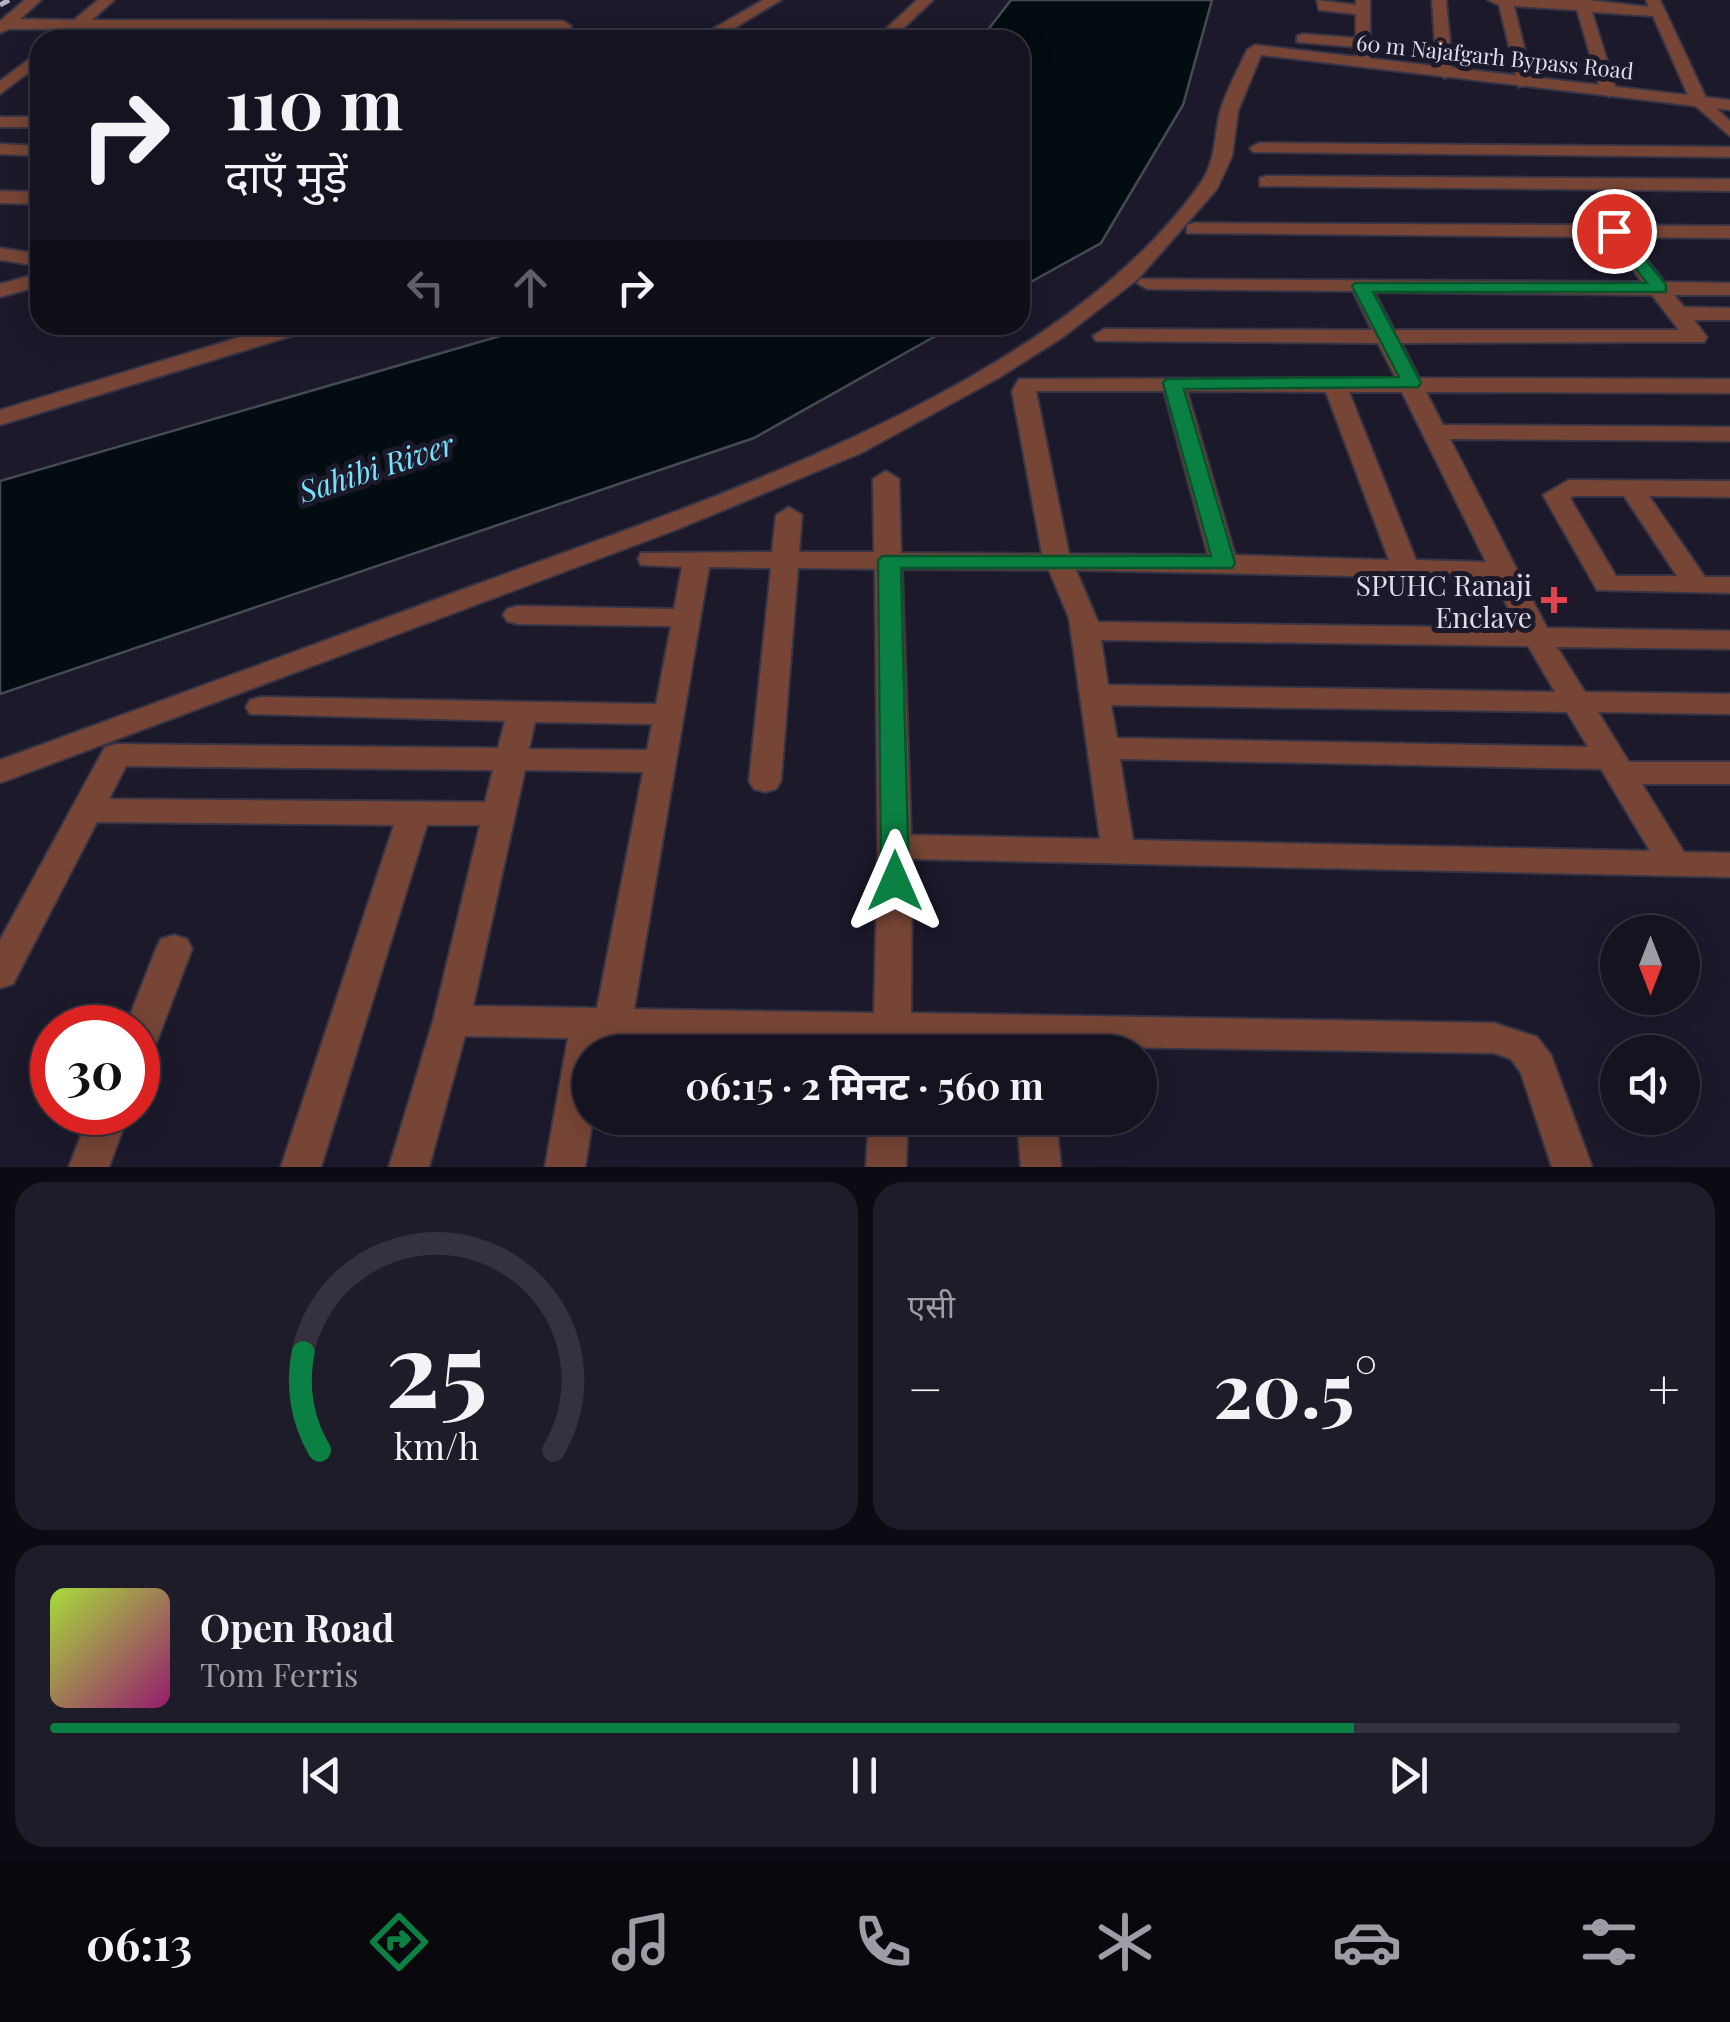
<!DOCTYPE html>
<html lang="hi">
<head>
<meta charset="utf-8">
<style>
	body { margin:0; font-family:"Playfair Display","Noto Sans Devanagari",serif; background:#1e1c29; color:#f1f3f6; height:100vh; display:flex; flex-direction:column; font-size:38px; white-space:nowrap }
	* { box-sizing:border-box; margin:0 }
	p { font-size:32px; color:#9d9ea5 }
	.icon { flex:none; width:55px; height:55px; fill:none; stroke:currentColor; stroke-width:2; stroke-linecap:round; stroke-linejoin:round }
	.map { position:relative; height:1167px; overflow:hidden }
	.details { display:flex; flex-direction:column; gap:15px; padding:15px; background:#0c0a12; flex:1 }
	.details>* { flex:none }
	.guide { position:absolute; left:30px; top:30px; width:1000px; height:305px; border-radius:30px; box-shadow:0 5px 25px #0003,0 0 0 2px #34323e; background:#151320; color:#f1f3f6; overflow:hidden }
	.needle { width:65px; rotate:180deg }
	.tools { position:absolute; left:1600px; top:915px; display:grid; gap:20px }
	.tools a { display:grid; place-items:center; width:100px; height:100px; border-radius:50%; background:#151320; box-shadow:0 5px 25px #0003,0 0 0 2px #34323e; font-size:50px }
	.speed { position:absolute; left:30px; top:1005px; display:flex; gap:20px; font-size:50px; font-weight:700; text-align:center }
	.speed>* { display:grid; place-content:center; width:130px; height:130px; border-radius:50%; background:#151320; box-shadow:0 5px 25px #0003,0 0 0 2px #34323e; line-height:1 }
	.speed .limit { border:15px solid #d22; background:#fff; color:#111 }
	.pin { position:absolute; display:grid; place-items:center; width:85px; height:85px; color:#fff; margin:-42px; border:5px solid #fff; border-radius:50%; box-shadow:0 2px 10px #0007 }
	.me { position:absolute; width:110px; margin:-55px; rotate:0deg; stroke-linejoin:round; filter:drop-shadow(0 0 8px #0008) }
	.turn { display:flex; align-items:center; gap:35px; height:210px; padding:0 30px; font-size:45px }
	.turn .icon { width:130px; height:130px; stroke-width:2.5 }
	.turn b { display:block; font-size:70px; line-height:85px }
	.lanes { display:flex; align-items:center; height:95px; padding:0 30px; background:#0003; justify-content:center; gap:50px; direction:ltr }
	.lanes .off { opacity:.35 }
	.big { font-size:75px; font-weight:700; line-height:1.1 }
	.details .widget { flex:1; display:flex; flex-direction:column; justify-content:center; gap:15px; min-width:0; padding:0 35px; border-radius:30px; background:#1e1c29 }
	.details .dial { align-items:center; gap:0 }
	.dial svg { height:260px; overflow:visible; fill:none; stroke:#34323e; stroke-width:7; stroke-linecap:round; text-anchor:middle }
	.dial text { fill:#f1f3f6; stroke:none }
	.song { display:flex; align-items:center; gap:30px }
	.cover { width:120px; height:120px; border-radius:15px; background:linear-gradient(135deg,hsl(80 70% 55%),hsl(320 70% 35%)) }
	.played { height:10px; border-radius:5px; background:linear-gradient(90deg,#0b8043 80%,#34323e 80%) }
	.keys { display:flex; justify-content:space-around; direction:ltr }
	.heat { display:flex; justify-content:space-between; align-items:center; font-size:55px; direction:ltr }
	.details .tiles { flex:1; display:grid; gap:15px; grid-template-columns:1fr 1fr }
	.widget:last-child { grid-column:span 2 }
	.trip { position:absolute; left:572px; top:1035px; width:585px; height:100px; border-radius:50px; background:#151320; box-shadow:0 5px 25px #0003,0 0 0 2px #34323e; font-weight:700; line-height:100px; text-align:center }
	.menu { display:flex; height:160px; justify-content:space-around; align-items:center; background:#08080d; color:#9d9ea5 }
	.menu .icon { width:70px; height:70px }
	.menu .selected { color:#0b8043 }
	.menu b { font-size:45px; color:#f1f3f6 }
	.map>svg:first-child { display:block }
</style>
</head>
<body>
<div class="map">
<svg width="1730" height="1167" viewBox="0 0 1730 1167">
	<rect width="100%" height="100%" fill="#1c192b"/>
	<path fill="#030d11" stroke="#454b52" stroke-width="2.5" d="M1011 0H1212L1183 105 1101 243 1020 288V40H980Z
		M538 325H955L754 438 0 694V481Z"/>
	<g fill="none" stroke-linecap="round" stroke-linejoin="round">
		<defs>
			<path id="minor" d="M25 0H41L20 19 74 20 98 0H114L92 20 563 21 571 26V40H555V31L82 29 72 34 64 29H9L0 33V21Z
				M917 0H933L891 40H874Z
				M1317 0 1356 5V0H1370V68L1356 65V47L1297 42V36L1303 34 1356 38V14L1319 10Z
				M1432 0H1446L1453 73 1445 78 1437 73Z
				M1488 0H1588L1649 7 1646 0H1660L1707 100 1730 121V136L1691 102 1653 16 1592 12 1617 92 1609 97 1601 92 1577 10 1514 6 1533 83 1519 87 1499 5Z
				M40 51V64L0 94V81Z
				M0 117H40V127H0Z
				M1259 143 1730 147V157L1253 152 1250 148Z
				M0 144 40 146V156L0 154Z
				M1267 176 1730 179V191L1260 186V178Z
				M0 191 40 192V204L0 203Z
				M1194 223 1730 226V238L1629 237 1664 282 1730 283V295H1674L1684 307 1730 308V320H1694L1707 337 1704 342 1401 343 1419 378 1730 379V393L1426 392 1443 425 1730 427V441L1450 439 1547 628 1730 631V649L1557 647 1585 692 1730 694V714L1598 712 1629 762H1730V784H1642L1684 852 1730 853V877L912 859 911 1013 1494 1023 1537 1037 1551 1055 1592 1167H1552L1521 1073 1511 1059 1494 1053 911 1044V1052H873V1043L606 1039 603 1052H590V1118H593L585 1167H545L568 1038 465 1036 429 1167H389L433 1021 480 825H427L321 1167H281L394 825 97 822 13 984 0 988V940L105 747 116 744 498 748 505 721 250 714 246 707 250 700 261 697 656 704 671 626 517 624 507 621 503 615 507 609 517 606 674 609 682 567 641 565 638 559 641 553 772 552 776 515 789 507 802 515 799 552H874L873 479 886 471 899 479 901 553 1042 554 1012 391 1019 379 1396 378 1378 343 1096 341 1093 336 1104 329 1372 330 1353 291 1147 289 1137 283 1140 279 1642 282 1609 237 1187 233V225ZM1374 292 1652 295 1679 330H1394ZM1036 391H1164L1208 555 1069 554ZM1187 391 1326 392 1389 560 1235 555ZM1349 392H1402L1486 562 1416 560ZM709 567 771 568 749 781 754 789 765 792 776 789 781 781 798 568 875 569 878 847 874 1013 634 1009ZM902 569 1049 570 1069 618 1100 839 911 835ZM1076 570 1494 579 1518 628 1098 622ZM1101 640 1528 646 1555 692 1108 685ZM1111 705 1567 712 1588 747 1117 738ZM535 722 652 724 647 750 529 749ZM1120 759 1601 769 1650 851 1133 840ZM126 766 493 770 485 802 109 799ZM525 770 643 772 597 1008 473 1006Z
				M0 248 40 254V266L0 260Z
				M280 325H314L311 330 0 425V410Z
				M1569 480 1730 481V497L1649 496 1705 577H1730V593L1597 590 1543 495ZM1574 496H1624L1677 576H1616L1570 498Z
				M174 935 187 939 192 949 157 1041 151 1052 138 1056V1028H125L156 949 161 939Z
				M90 1112H129L109 1167H69Z
				M869 1118H908L906 1167H866Z
				M1017 1118H1056L1061 1167H1021Z"/>
			<path id="tertiary" d="M763 0H781L714 40H694Z
				M1255 45 1730 100V110L1261 55 1238 111 1232 156 1217 189 1138 279 1063 337 1000 377 861 453 678 529 0 783V760C158 702 317 644 475 585 702 502 1057 388 1200 184 1216 162 1214 137 1220 112 1226 91 1238 70 1247 50Z
				M40 273V286L0 297V284Z"/>
		</defs>
		<use href="#minor" stroke="#373446" stroke-width="4"/>
		<use href="#tertiary" stroke="#373446" stroke-width="4"/>
		<use href="#minor" fill="#764535" fill-rule="evenodd"/>
		<use href="#tertiary" fill="#764535" fill-rule="evenodd"/>
		<path stroke="#b2b1bf" stroke-width="5" stroke-dasharray="12 6" stroke-linecap="butt" d="M0 5 9 0"/>
	</g>
	<path fill="#0b8043" stroke="#07532c" stroke-width="2.5" d="M1614 226 1620 228 1666 285V292H1373L1421 383 1418 387 1184 389 1235 563 1232 568H901L909 881 905 888 895 891 885 888 881 881 878 561 882 556H1211L1163 383 1166 379 1399 377 1352 286 1355 283H1647L1606 231Z"/>
	<path fill="#e0444e" stroke="#1c192b" stroke-width="4" d="M1549 585h10v10h10v10h-10v10h-10v-10h-10v-10h10z"/>
	<g text-anchor="middle" dominant-baseline="central" stroke-width="10" stroke-linejoin="round" paint-order="stroke">
		<g font-size="22" fill="#deddea" stroke="#1c192b">
			<text transform="translate(1495 56) rotate(6)">60 m Najafgarh Bypass Road</text>
		</g>
		<g font-size="28" fill="#deddea" stroke="#1c192b" text-anchor="end">
			<text x="1532" y="584">SPUHC Ranaji<tspan x="1532" dy="32">Enclave</tspan></text>
		</g>
		<g font-size="30" font-style="italic" fill="#78e3fd" stroke="#1c192b">
			<text transform="translate(376 467) rotate(-18)">Sahibi River</text>
		</g>
	</g>
</svg>
<div class="tools">
<a><svg class="needle" viewBox="-14 -14 28 28"><path d="M0-13l5 13h-10z" fill="#e53935"/><path d="M0 13l5-13h-10z" fill="#9d9ea5"/></svg></a>
<a><svg class="icon" aria-label="sound" viewBox="0 0 24 24"><path d="M4 9h4l5-4v14l-5-4H4zM17 9q2 3 0 6"/></svg></a>
</div>
<div class="speed"><div class="limit">30</div></div>
<div class="pin" style="left:1614px;top:231px;background:#d93025"><svg class="icon" aria-label="arrive" viewBox="0 0 24 24"><path d="M6 21V4h12l-3 4 3 4H6"/></svg></div>
<svg class="me" style="left:895px;top:881px" viewBox="-20 -20 40 40"><path d="M0-17L14 15 0 8-14 15z" fill="#0b8043" stroke="#fff" stroke-width="4"/></svg>
<div class="trip">06:15 · 2 मिनट · 560 m</div>
<div class="guide">
<div class="turn"><svg class="icon" aria-label="right" viewBox="0 0 24 24"><path d="M7 20v-9h11M14 6l5 5-5 5"/></svg><div><b>110 m</b>दाएँ मुड़ें</div></div>
<div class="lanes"><svg class="icon off" aria-label="left" viewBox="0 0 24 24"><path d="M17 20v-9H6M10 6l-5 5 5 5"/></svg><svg class="icon off" aria-label="ahead" viewBox="0 0 24 24"><path d="M12 20V5M6 11l6-6 6 6"/></svg><svg class="icon" aria-label="right" viewBox="0 0 24 24"><path d="M7 20v-9h11M14 6l5 5-5 5"/></svg></div>
</div>
</div>
<section class="details">
<div class="tiles">
<div class="widget dial"><svg viewBox="0 0 100 80">
<path d="M14 69A42 42 0 1 1 86 69"/>
<path d="M14 69A42 42 0 0 1 9 39" stroke="#0b8043"/>
<text x="50" y="56" font-size="32" font-weight="700">25</text>
<text x="50" y="72" font-size="11">km/h</text>
</svg></div>
<div class="widget"><p>एसी</p>
<div class="heat"><a>−</a><b class="big">20.5°</b><a>+</a></div>
</div>
<div class="widget">
<div class="song"><i class="cover"></i><div><b>Open Road</b><p>Tom Ferris</p></div></div>
<div class="played"></div>
<div class="keys"><svg class="icon" aria-label="previous" viewBox="0 0 24 24"><path d="M18 5L8 12l10 7zM5 5v14"/></svg><svg class="icon" aria-label="pause" viewBox="0 0 24 24"><path d="M8 5v14M16 5v14"/></svg><svg class="icon" aria-label="next" viewBox="0 0 24 24"><path d="M6 5l10 7-10 7zM19 5v14"/></svg></div>
</div>
</div>
</section>
<nav class="menu">
<b>06:13</b>
<svg class="icon selected" aria-label="directions" viewBox="0 0 24 24"><path d="M12 3l9 9-9 9-9-9zM9 14v-3h6M13 9l2 2-2 2"/></svg>
<svg class="icon" aria-label="music" viewBox="0 0 24 24"><path d="M9 18V5l10-2v13"/><circle cx="6" cy="18" r="3"/><circle cx="16" cy="16" r="3"/></svg>
<svg class="icon" aria-label="phone" viewBox="0 0 24 24"><path d="M5 4h4l2 5-3 2q2 4 5 5l2-3 5 2v4C11 20 4 13 5 4z"/></svg>
<svg class="icon" aria-label="climate" viewBox="0 0 24 24"><path d="M12 3v18M4 7l16 10M4 17L20 7"/></svg>
<svg class="icon" aria-label="car" viewBox="0 0 24 24"><path d="M5 17H2v-5l4-1 3-4h7l3 4 3 1v5h-3M9 17h6M6 11h13"/><circle cx="7" cy="17" r="2"/><circle cx="17" cy="17" r="2"/></svg>
<svg class="icon" aria-label="filters" viewBox="0 0 24 24"><path d="M4 7h16M4 17h16"/><circle cx="9" cy="7" r="2"/><circle cx="15" cy="17" r="2"/></svg>
</nav>
</body>
</html>
